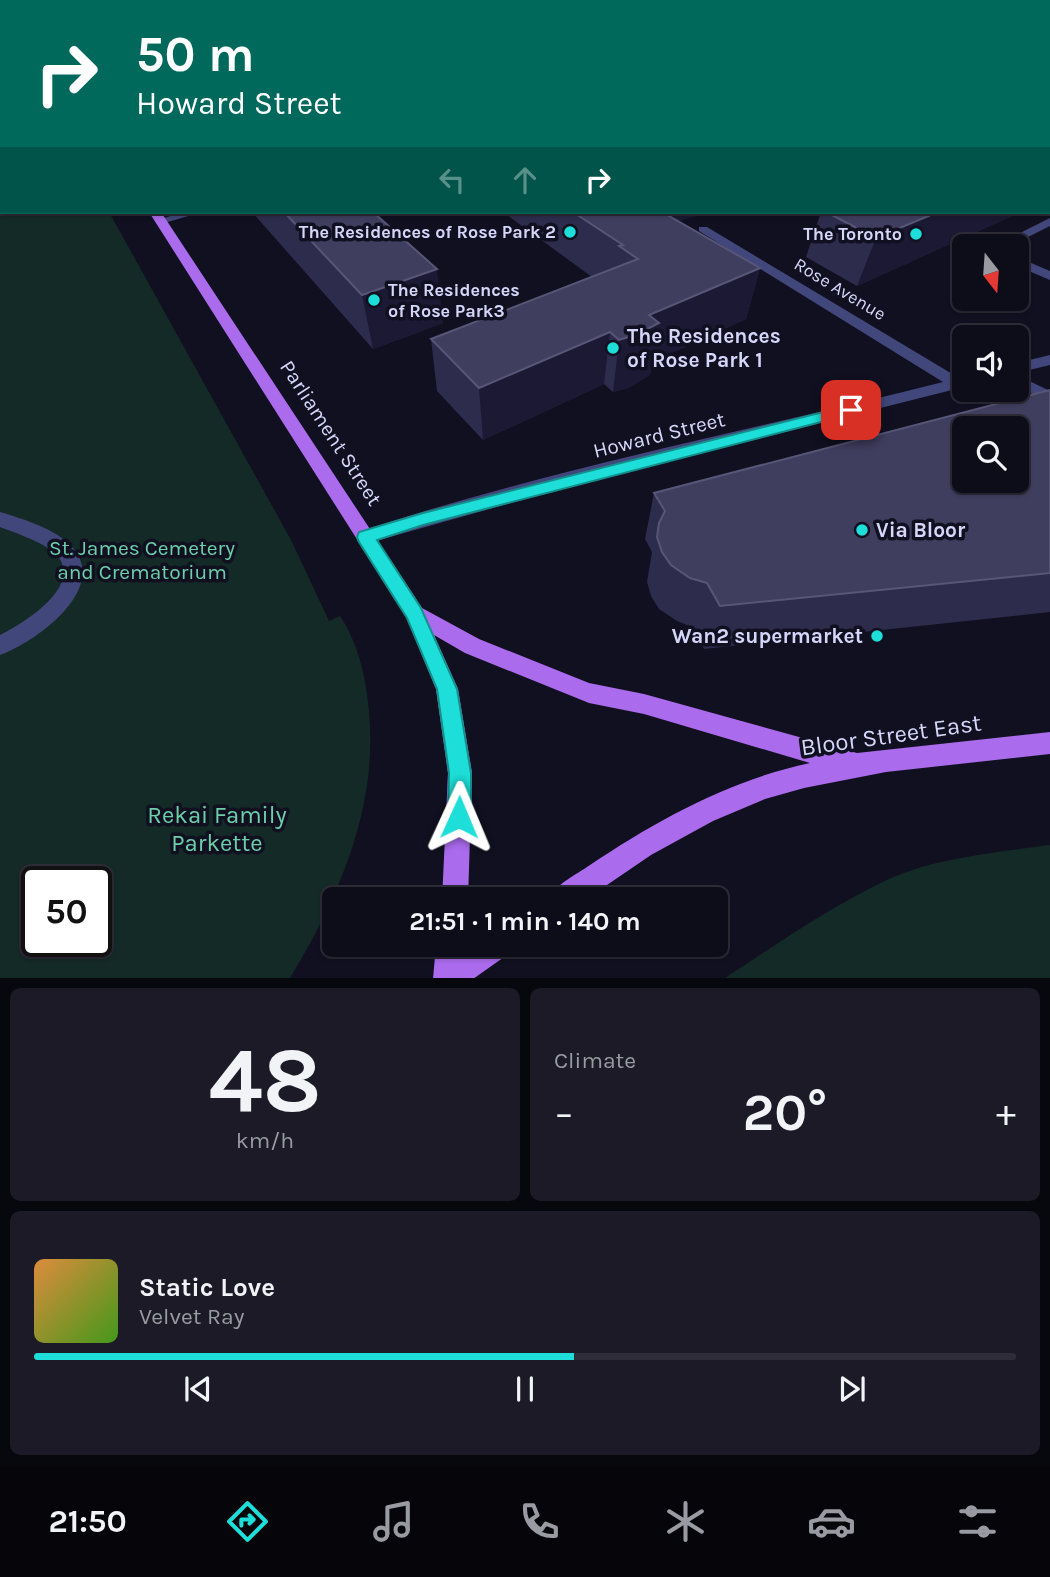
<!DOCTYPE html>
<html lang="en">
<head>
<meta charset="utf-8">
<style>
	body { margin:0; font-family:Karla,sans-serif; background:#1b1a26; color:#f1f3f6; height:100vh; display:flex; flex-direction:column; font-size:26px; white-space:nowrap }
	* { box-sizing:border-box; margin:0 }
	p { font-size:23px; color:#9a9ba2 }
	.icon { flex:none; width:38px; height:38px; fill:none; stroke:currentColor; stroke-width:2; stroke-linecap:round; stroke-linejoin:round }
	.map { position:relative; height:978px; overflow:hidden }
	.panel { display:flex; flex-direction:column; gap:10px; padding:10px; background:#07070e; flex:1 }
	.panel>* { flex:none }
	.hud { position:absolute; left:0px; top:0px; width:1050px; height:214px; box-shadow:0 2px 5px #0004,0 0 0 2px #2d2c38; background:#00695c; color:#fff; overflow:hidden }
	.needle { width:46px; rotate:163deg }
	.tools { position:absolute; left:952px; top:234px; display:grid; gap:14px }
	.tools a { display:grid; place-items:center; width:77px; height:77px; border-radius:10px; background:#0d0c19; box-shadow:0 2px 5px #0004,0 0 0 2px #2d2c38; font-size:35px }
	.speed { position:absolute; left:21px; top:866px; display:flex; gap:14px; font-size:35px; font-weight:700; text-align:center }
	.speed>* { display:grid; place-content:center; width:91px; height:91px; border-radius:50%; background:#0d0c19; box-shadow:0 2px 5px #0004,0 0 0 2px #2d2c38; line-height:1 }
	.speed .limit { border:4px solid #111; border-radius:10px; background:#fff; color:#111 }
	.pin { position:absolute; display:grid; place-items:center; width:60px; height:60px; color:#fff; margin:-30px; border-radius:14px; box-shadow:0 4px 10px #0006 }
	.me { position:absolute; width:77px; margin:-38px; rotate:1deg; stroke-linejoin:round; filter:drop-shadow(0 0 5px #0008) }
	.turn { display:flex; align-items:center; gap:24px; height:147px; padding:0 21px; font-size:32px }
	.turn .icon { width:91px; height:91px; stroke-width:2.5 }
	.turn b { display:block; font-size:49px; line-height:60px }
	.lanes { display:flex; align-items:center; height:66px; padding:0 21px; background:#0003; justify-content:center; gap:35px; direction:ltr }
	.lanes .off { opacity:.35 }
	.big { font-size:52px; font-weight:700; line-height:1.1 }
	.panel .card { flex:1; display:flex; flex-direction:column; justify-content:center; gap:10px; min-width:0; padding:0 24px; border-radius:10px; background:#1b1a26 }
	.panel .dial { align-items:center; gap:0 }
	.dial b { font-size:91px; line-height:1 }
	.song { display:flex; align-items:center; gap:21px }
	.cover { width:84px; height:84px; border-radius:10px; background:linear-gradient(135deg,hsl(30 70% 55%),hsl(100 70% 35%)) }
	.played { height:7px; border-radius:4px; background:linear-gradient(90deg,#1dded8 55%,#2d2c38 55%) }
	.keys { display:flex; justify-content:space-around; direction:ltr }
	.heat { display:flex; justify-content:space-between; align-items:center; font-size:38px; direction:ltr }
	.panel .tiles { flex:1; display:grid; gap:10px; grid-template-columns:1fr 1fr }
	.card:last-child { grid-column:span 2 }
	.trip { position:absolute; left:322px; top:887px; width:406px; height:70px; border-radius:10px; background:#0d0c19; box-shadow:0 2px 5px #0004,0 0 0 2px #2d2c38; font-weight:700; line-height:70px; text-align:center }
	.menu { display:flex; height:112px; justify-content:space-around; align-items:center; background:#05050a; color:#9a9ba2 }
	.menu .icon { width:49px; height:49px }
	.menu .active { color:#1dded8 }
	.menu b { font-size:32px; color:#f1f3f6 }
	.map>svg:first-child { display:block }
</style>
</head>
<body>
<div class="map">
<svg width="1050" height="979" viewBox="0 0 1050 979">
	<rect width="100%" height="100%" fill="#111021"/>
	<path fill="#142a26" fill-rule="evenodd" d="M0 24 2 212H109L291 540 329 621 340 616C359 645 366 678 369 712 378 808 339 897 290 978L0 979ZM37 882H96V942H37Z
		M1050 845V978H725C777 944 830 907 887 880 933 858 999 852 1050 845Z"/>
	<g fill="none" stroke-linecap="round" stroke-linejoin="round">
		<path fill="#41477a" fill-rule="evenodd" d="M672 0 684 2H674Z
			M0 28H2V32H0Z
			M0 71H2V77H0Z
			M1048 76H1050V82H1048Z
			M183 212H202L161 224 155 221Z
			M1050 218V226L1008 247H992Z
			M699 227H707L959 378 964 377V387L589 481 365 544 358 542 356 537 358 532C549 469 749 431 943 382L699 231Z
			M1017 257 1050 271V280L1017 266Z
			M1050 355V365L1017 373V363Z
			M1017 375 1050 391V403L1017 386Z
			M0 512C23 519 57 529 73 548 109 590 34 643 0 655V635C21 624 76 592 61 561 54 545 15 533 0 527Z"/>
		<path fill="#aa6bec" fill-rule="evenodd" d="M149 212H161L422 608 479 639 589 683 644 694 857 753 1050 732V754L886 772 804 788 765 799 713 821 651 855 585 900H549C555 884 576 875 590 865 657 820 730 780 810 763L644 714 589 703 465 653 434 635 458 689 472 773 468 900H442L448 773 436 689 407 618Z
			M436 945H464L463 952 473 945H511L507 955 473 979H433Z"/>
	</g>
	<path fill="#2e2c4c" d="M218 0H489V2H225Z
		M710 0H1050L1048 2H710Z
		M252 212H373L443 323 373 349Z
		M503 212H708L679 221 760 268 746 319 652 362 650 375 628 388 613 392 604 384 483 440 437 391 431 339 592 277Z
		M821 212H1021L857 286 806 257Z
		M1050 390V612L704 649 692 627 677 621 659 609 651 596 647 582 652 552 645 539 654 493Z"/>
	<path fill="#1b1933" d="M0 0H51V2H2V22H0Z
		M54 0H79V2H54Z
		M186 0H214L213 2H184Z
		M470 0H489V2H470Z
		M491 0H512L503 2H491Z
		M800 0H898V2H799Z
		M1048 4H1050V34L1048 35Z
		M1050 164V199H1048V165Z
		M626 212H708L623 240Z
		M938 212H1021L857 286 876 238Z
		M760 268 746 319 652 362 650 375 628 388 613 392 619 340 649 315Z
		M437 269 443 323 373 349 362 295Z
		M610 332 604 384 483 440 479 388Z"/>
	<path fill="#403e5f" stroke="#575677" stroke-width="2" fill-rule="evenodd" d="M81 0H186L184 2H83Z
		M427 0H474V2H427Z
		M743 0H803L809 2H734Z
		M1001 0H1050V4H1048V2H1008Z
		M1048 81 1050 82V164L1048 165Z
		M284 212H373L437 269 362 295Z
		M573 212H662L760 268 649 315 659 323 635 335 619 340 610 332 479 388 431 339 638 259 619 246 623 245Z
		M826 212H938L876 238Z
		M1050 390V573L720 606 707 583 690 578 671 565 662 552 657 537 659 523 665 511 654 493ZM964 429H1017V481H964Z"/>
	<path fill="#1dded8" stroke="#13908c" stroke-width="2" d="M851 405 856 406V413L423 525 377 540 421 608 457 689 471 773V817L467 825 459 829 451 825 448 817 449 773 437 689 407 618 359 542 357 537 359 532 423 513Z"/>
	<g fill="#1dded8" stroke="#111021" stroke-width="2.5">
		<circle cx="570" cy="232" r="7"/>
		<circle cx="916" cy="234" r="7"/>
		<circle cx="374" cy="300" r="7"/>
		<circle cx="613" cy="348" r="7"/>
		<circle cx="862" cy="530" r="7"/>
		<circle cx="877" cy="636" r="7"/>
	</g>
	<g text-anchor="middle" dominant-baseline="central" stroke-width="7" stroke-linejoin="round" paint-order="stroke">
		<g font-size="18" font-weight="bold" fill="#d6d6fa" stroke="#111021" text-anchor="end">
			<text x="556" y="232">The Residences of Rose Park 2</text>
			<text x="902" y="234">The Toronto</text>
			<text x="388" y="290" text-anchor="start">The Residences<tspan x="388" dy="21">of Rose Park3</tspan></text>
		</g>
		<g font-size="18" fill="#d6d6fa" stroke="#111021">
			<text transform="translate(840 289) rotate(31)">Rose Avenue</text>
		</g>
		<g font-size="21" font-weight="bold" fill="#d6d6fa" stroke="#111021" text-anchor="start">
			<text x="627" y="336">The Residences<tspan x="627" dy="24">of Rose Park 1</tspan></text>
			<text x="876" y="530">Via Bloor</text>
			<text x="863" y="636" text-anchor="end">Wan2 supermarket</text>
		</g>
		<g font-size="21" fill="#d6d6fa" stroke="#111021">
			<text transform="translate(331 433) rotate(57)">Parliament Street</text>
			<text transform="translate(659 435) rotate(-14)">Howard Street</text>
		</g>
		<g font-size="21" fill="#6bd0aa" stroke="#111021">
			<text x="142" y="548">St. James Cemetery<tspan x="142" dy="24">and Crematorium</tspan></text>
		</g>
		<g font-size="24" fill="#d6d6fa" stroke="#111021">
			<text transform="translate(891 735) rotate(-8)">Bloor Street East</text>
		</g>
		<g font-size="24" fill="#6bd0aa" stroke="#111021">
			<text x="217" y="815">Rekai Family<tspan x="217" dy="28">Parkette</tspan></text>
		</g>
	</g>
</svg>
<div class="tools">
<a><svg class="needle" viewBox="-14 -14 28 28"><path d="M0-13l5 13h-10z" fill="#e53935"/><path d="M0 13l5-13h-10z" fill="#9a9ba2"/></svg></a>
<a><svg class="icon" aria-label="sound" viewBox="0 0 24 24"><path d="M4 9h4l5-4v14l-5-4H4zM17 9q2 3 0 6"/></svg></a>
<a><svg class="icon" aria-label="search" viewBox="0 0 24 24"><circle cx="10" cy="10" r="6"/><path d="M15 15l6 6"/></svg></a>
</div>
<div class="speed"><div class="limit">50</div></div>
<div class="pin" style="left:851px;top:410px;background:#d93025"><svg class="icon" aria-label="arrive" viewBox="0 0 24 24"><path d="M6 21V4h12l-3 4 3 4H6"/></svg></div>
<svg class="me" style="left:459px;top:817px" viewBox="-20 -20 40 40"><path d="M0-17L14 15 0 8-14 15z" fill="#1dded8" stroke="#fff" stroke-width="4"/></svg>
<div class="trip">21:51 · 1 min · 140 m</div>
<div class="hud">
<div class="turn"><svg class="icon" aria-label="right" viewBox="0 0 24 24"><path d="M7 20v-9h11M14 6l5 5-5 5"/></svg><div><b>50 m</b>Howard Street</div></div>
<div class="lanes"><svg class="icon off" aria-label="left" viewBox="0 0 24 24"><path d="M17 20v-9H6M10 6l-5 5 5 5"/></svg><svg class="icon off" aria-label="ahead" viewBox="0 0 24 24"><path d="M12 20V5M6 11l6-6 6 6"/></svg><svg class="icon" aria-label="right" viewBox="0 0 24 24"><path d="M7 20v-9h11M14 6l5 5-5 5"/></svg></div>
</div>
</div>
<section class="panel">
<div class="tiles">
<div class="card dial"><b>48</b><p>km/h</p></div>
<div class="card"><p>Climate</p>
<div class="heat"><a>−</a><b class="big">20°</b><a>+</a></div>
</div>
<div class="card">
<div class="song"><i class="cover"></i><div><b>Static Love</b><p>Velvet Ray</p></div></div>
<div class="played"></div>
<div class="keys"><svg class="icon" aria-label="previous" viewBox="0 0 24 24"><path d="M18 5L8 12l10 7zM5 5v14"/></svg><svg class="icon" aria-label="pause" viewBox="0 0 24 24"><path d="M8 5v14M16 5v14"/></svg><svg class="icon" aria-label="next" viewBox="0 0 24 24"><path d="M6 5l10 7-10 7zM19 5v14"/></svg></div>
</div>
</div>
</section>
<nav class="menu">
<b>21:50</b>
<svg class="icon active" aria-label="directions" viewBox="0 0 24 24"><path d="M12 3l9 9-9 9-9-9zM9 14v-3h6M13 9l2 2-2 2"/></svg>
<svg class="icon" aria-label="music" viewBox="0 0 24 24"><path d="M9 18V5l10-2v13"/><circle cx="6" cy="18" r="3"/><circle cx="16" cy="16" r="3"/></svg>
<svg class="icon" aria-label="phone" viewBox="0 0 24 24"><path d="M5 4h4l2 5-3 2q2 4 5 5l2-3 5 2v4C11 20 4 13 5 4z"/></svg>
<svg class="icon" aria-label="climate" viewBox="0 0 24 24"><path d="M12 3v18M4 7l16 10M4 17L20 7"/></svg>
<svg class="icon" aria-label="car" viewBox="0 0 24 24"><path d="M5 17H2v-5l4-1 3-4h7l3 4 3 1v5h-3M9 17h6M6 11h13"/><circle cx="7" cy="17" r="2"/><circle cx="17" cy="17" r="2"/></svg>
<svg class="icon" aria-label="filters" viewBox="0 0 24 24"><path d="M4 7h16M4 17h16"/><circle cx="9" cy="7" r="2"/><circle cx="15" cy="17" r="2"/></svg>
</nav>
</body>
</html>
